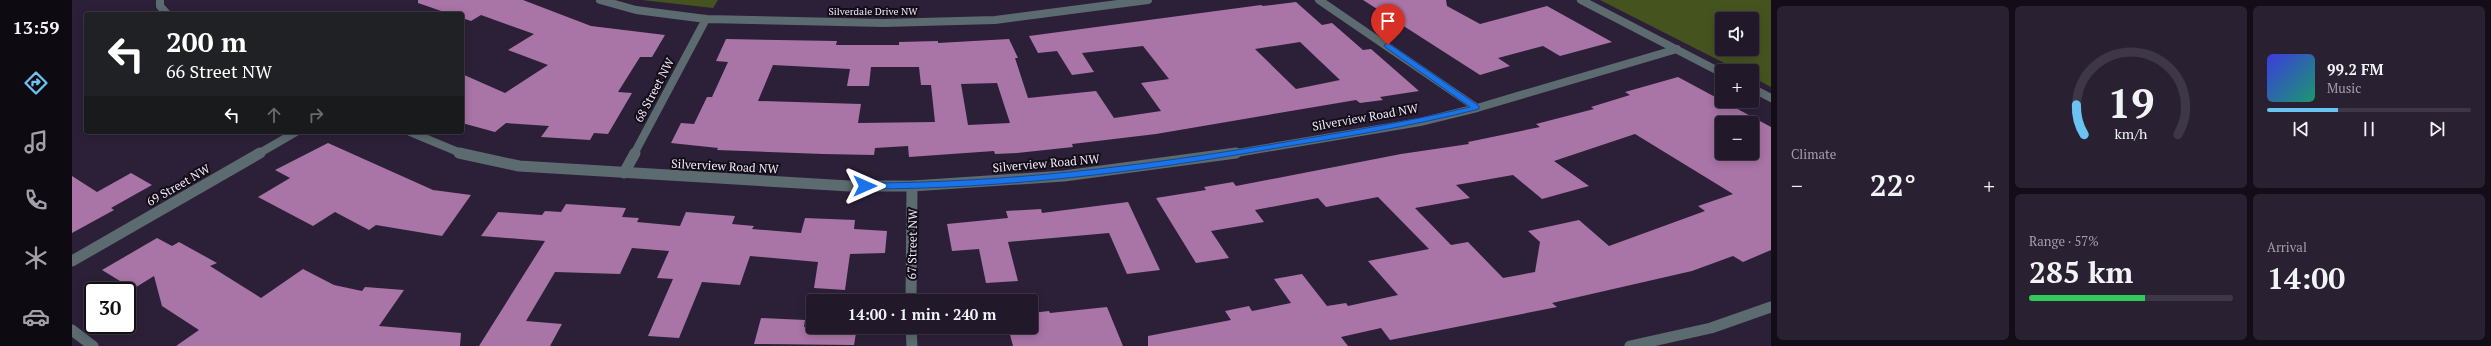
<!DOCTYPE html>
<html lang="en">
<head>
<meta charset="utf-8">
<style>
	body { margin:0; font-family:"PT Serif",serif; background:#292132; color:#f1f3f6; height:100vh; display:flex; flex-direction:column; font-size:15px; white-space:nowrap }
	* { box-sizing:border-box; margin:0 }
	p { font-size:13px; color:#a2a0a8 }
	.icon { flex:none; width:22px; height:22px; fill:none; stroke:currentColor; stroke-width:2; stroke-linecap:round; stroke-linejoin:round }
	.map { position:relative; flex:1; overflow:hidden }
	.side { display:flex; flex-direction:column; gap:6px; padding:6px; background:#120d17; width:720px }
	.side>* { flex:none }
	.banner { position:absolute; left:12px; top:12px; width:380px; height:122px; border-radius:4px; box-shadow:0 2px 10px #0003,0 0 0 1px #3e3747; background:#202124; color:#fff; overflow:hidden }
	.controls { position:absolute; left:1643px; top:12px; display:grid; gap:8px }
	.controls a { display:grid; place-items:center; width:44px; height:44px; border-radius:4px; background:#21182a; box-shadow:0 2px 10px #0003,0 0 0 1px #3e3747; font-size:20px }
	.speed { position:absolute; left:12px; top:282px; display:flex; gap:8px; font-size:20px; font-weight:700; text-align:center }
	.speed>* { display:grid; place-content:center; width:52px; height:52px; border-radius:50%; background:#21182a; box-shadow:0 2px 10px #0003,0 0 0 1px #3e3747; line-height:1 }
	.speed .limit { border:2px solid #111; border-radius:6px; background:#fff; color:#111 }
	.pin { position:absolute; display:grid; place-items:center; width:34px; height:34px; color:#fff; margin:-41px -17px; border-radius:50% 50% 50% 0; rotate:-45deg; box-shadow:0 0 4px #0007 }
	.pin .icon { rotate:45deg }
	.me { position:absolute; width:44px; margin:-22px; rotate:90deg; stroke-linejoin:round; filter:drop-shadow(0 0 3px #0008) }
	.turn { display:flex; align-items:center; gap:14px; height:84px; padding:0 16px; font-size:18px }
	.turn .icon { width:52px; height:52px; stroke-width:2.5 }
	.turn b { display:block; font-size:28px; line-height:34px }
	.lanes { display:flex; align-items:center; height:38px; padding:0 16px; background:#0003; justify-content:center; gap:20px; direction:ltr }
	.lanes .off { opacity:.35 }
	.big { font-size:30px; font-weight:700; line-height:1.1 }
	.side .card { flex:1; display:flex; flex-direction:column; justify-content:center; gap:6px; min-width:0; padding:0 14px; border-radius:6px; background:#292132 }
	.side .dial { align-items:center; gap:0 }
	.dial svg { height:104px; overflow:visible; fill:none; stroke:#3e3747; stroke-width:7; stroke-linecap:round; text-anchor:middle }
	.dial text { fill:#f1f3f6; stroke:none }
	.song { display:flex; align-items:center; gap:12px }
	.cover { width:48px; height:48px; border-radius:6px; background:linear-gradient(135deg,hsl(240 70% 55%),hsl(160 70% 35%)) }
	.played { height:4px; border-radius:2px; background:linear-gradient(90deg,#6ac3f1 35%,#3e3747 35%) }
	.keys { display:flex; justify-content:space-around; direction:ltr }
	.heat { display:flex; justify-content:space-between; align-items:center; font-size:22px; direction:ltr }
	.charge { height:6px; border-radius:3px; background:linear-gradient(90deg,#34c759 57%,#3e3747 0) }
	.side .tiles { flex:1; display:grid; gap:6px; grid-template-columns:repeat(3,1fr) }
	.card:first-child { grid-row:span 2 }
	.trip { position:absolute; left:734px; top:294px; width:232px; height:40px; border-radius:4px; background:#21182a; box-shadow:0 2px 10px #0003,0 0 0 1px #3e3747; font-weight:700; line-height:40px; text-align:center }
	main { display:flex; flex:1; min-height:0 }
	.dock { display:flex; flex-direction:column; width:72px; justify-content:space-around; align-items:center; background:#0d0a11; color:#a2a0a8 }
	.dock .icon { width:28px; height:28px }
	.dock .current { color:#6ac3f1 }
	.dock b { font-size:18px; color:#f1f3f6 }
	.map>svg:first-child { display:block }
</style>
</head>
<body>
<main>
<nav class="dock">
<b>13:59</b>
<svg class="icon current" aria-label="directions" viewBox="0 0 24 24"><path d="M12 3l9 9-9 9-9-9zM9 14v-3h6M13 9l2 2-2 2"/></svg>
<svg class="icon" aria-label="music" viewBox="0 0 24 24"><path d="M9 18V5l10-2v13"/><circle cx="6" cy="18" r="3"/><circle cx="16" cy="16" r="3"/></svg>
<svg class="icon" aria-label="phone" viewBox="0 0 24 24"><path d="M5 4h4l2 5-3 2q2 4 5 5l2-3 5 2v4C11 20 4 13 5 4z"/></svg>
<svg class="icon" aria-label="climate" viewBox="0 0 24 24"><path d="M12 3v18M4 7l16 10M4 17L20 7"/></svg>
<svg class="icon" aria-label="car" viewBox="0 0 24 24"><path d="M5 17H2v-5l4-1 3-4h7l3 4 3 1v5h-3M9 17h6M6 11h13"/><circle cx="7" cy="17" r="2"/><circle cx="17" cy="17" r="2"/></svg>
</nav>
<div class="map">
<svg width="1699" height="346" viewBox="0 0 1699 346">
	<rect width="100%" height="100%" fill="#2c2038"/>
	<path fill="#45541f" fill-rule="evenodd" d="M570 0H646L641 8Z
		M1528 0H1699V87L1680 77V71H1668ZM1650 19H1680V49H1650Z"/>
	<path fill="#a974a6" fill-rule="evenodd" d="M346 0H451L519 26 593 35 580 57H568L546 92 560 93 536 134 522 133 518 140 469 137 477 126 434 123 423 132 390 123V74L433 93 476 65 436 50 462 34 409 15 399 21 390 18V14H378L346 3Z
		M1291 0H1374L1375 6 1408 24 1475 6 1540 42 1488 56 1471 46 1426 58 1438 66 1408 75Z
		M1224 2 1250 25 1260 23 1291 50 1299 49 1347 91 1308 97 1311 100 1288 103 1284 100 1084 134 1000 144 1001 147 945 153 923 154 922 151 837 157 836 146 803 148 802 155 751 154 645 150 646 148 599 143 609 123 622 124 635 97H640L656 62 644 61 654 39 765 41 764 45H827V42L866 41V43L937 39 946 58H943L956 98 1024 91 1042 118 1089 111 1069 83 1097 79 1071 46 1010 53 1022 72 1000 75 985 51 966 53 957 36 1189 5 1191 6ZM1228 42 1268 80 1224 89 1183 49ZM701 65 778 69 775 86H797L799 67H847L849 85H859L863 122 786 123 789 104 686 101ZM925 83 938 123 896 125 889 84Z
		M1606 77 1699 127V250L1671 262 1661 256 1620 271 1480 303 1485 307 1318 340 1309 328 1269 337 1276 346H1076V336L1159 320 1153 311 1177 306 1180 311 1219 303 1202 279 1230 274 1255 306 1274 303 1276 306 1326 295 1296 261 1357 249 1306 197 1254 207 1246 198 1183 210 1192 222 1139 231 1157 258 1124 263 1084 198 1134 190 1132 187 1161 182 1164 186 1329 154 1397 144 1396 142 1468 127 1464 124 1522 109 1519 107 1558 95 1553 92ZM1650 123H1680V153H1650ZM1563 134 1661 194 1626 206 1633 211 1537 246 1507 220 1456 231 1468 242 1463 272 1431 278 1396 242 1379 245 1343 208 1398 198 1384 185 1441 175 1470 199 1517 186 1482 161Z
		M256 143 361 190 399 195 370 236 304 225 297 230 263 212 241 226 186 197 218 178 203 170Z
		M59 173 80 185 39 208 42 210 0 233V176L25 192Z
		M1056 202 1088 270 1055 274 1037 233 936 242 946 281 914 283 907 249 880 251 875 224 936 218 934 211 969 209 970 213Z
		M494 204 554 208 550 217 567 218 565 222 608 226 614 212 663 216 660 224 682 226 680 229 729 233 733 218 783 220 782 229 815 231 813 253 778 254 773 290 742 288 746 262 678 256 668 285 630 282 607 338 576 336 601 279 585 278 597 251 560 248 548 274 483 272 454 321 490 324 478 346H407L473 241 409 236 426 212 470 215 473 211 489 212Z
		M85 238 100 246 107 242 145 263 138 266 189 298 231 269 262 285 290 291 293 287 332 290 307 326 389 333 388 346H104L127 330 90 306 82 276 61 289 30 270Z
		M1035 307 1051 346H941L936 327H959V313L977 311 978 313Z
		M689 318 733 320 732 327H785L782 345 682 344Z"/>
	<g fill="none" stroke-linecap="round" stroke-linejoin="round">
		<path stroke="#5b6b70" stroke-width="8" d="M88 0V6L95 14
			M528 0 564 10 634 19 812 23 923 20 1076 0
			M1247 0 1405 108
			M1509 0 1650 73
			M1680 88 1699 98
			M338 132 391 154
			M186 154 224 132
			M562 154 634 19
			M1159 154 1348 122 1405 108 1605 49"/>
		<path stroke="#5b6b70" stroke-width="11" d="M387 153 447 166 777 186H840L992 176 1164 153
			M552 173 563 153
			M0 261 188 153
			M839 301 840 186
			M839 327 840 346
			M0 330 21 346
			M1558 346 1639 328 1699 307"/>
	</g>
	<path fill="#1a73e8" stroke="#114b97" d="M1316 43 1407 106V109C1341 126 1273 137 1205 148 1069 172 931 189 793 189L788 186 793 183C932 183 1070 166 1208 143 1271 132 1335 122 1398 107L1313 47 1312 45Z"/>
	<g text-anchor="middle" dominant-baseline="central" stroke-width="4" stroke-linejoin="round" paint-order="stroke">
		<g font-size="10" fill="#f1e9fa" stroke="#120d17">
			<text x="801" y="11">Silverdale Drive NW</text>
		</g>
		<g font-size="12" fill="#f1e9fa" stroke="#120d17">
			<text transform="translate(582 90) rotate(-62)">68 Street NW</text>
			<text transform="translate(1293 117) rotate(-10)">Silverview Road NW</text>
			<text transform="translate(974 163) rotate(-5)">Silverview Road NW</text>
			<text transform="translate(653 166) rotate(3)">Silverview Road NW</text>
			<text transform="translate(106 185) rotate(-30)">69 Street NW</text>
			<text transform="translate(840 244) rotate(-89)">67 Street NW</text>
		</g>
	</g>
</svg>
<div class="controls">
<a><svg class="icon" aria-label="sound" viewBox="0 0 24 24"><path d="M4 9h4l5-4v14l-5-4H4zM17 9q2 3 0 6"/></svg></a>
<a>+</a>
<a>−</a>
</div>
<div class="speed"><div class="limit">30</div></div>
<div class="pin" style="left:1316px;top:45px;background:#d93025"><svg class="icon" aria-label="arrive" viewBox="0 0 24 24"><path d="M6 21V4h12l-3 4 3 4H6"/></svg></div>
<svg class="me" style="left:793px;top:186px" viewBox="-20 -20 40 40"><path d="M0-17L14 15 0 8-14 15z" fill="#1a73e8" stroke="#fff" stroke-width="4"/></svg>
<div class="trip">14:00 · 1 min · 240 m</div>
<div class="banner">
<div class="turn"><svg class="icon" aria-label="left" viewBox="0 0 24 24"><path d="M17 20v-9H6M10 6l-5 5 5 5"/></svg><div><b>200 m</b>66 Street NW</div></div>
<div class="lanes"><svg class="icon" aria-label="left" viewBox="0 0 24 24"><path d="M17 20v-9H6M10 6l-5 5 5 5"/></svg><svg class="icon off" aria-label="ahead" viewBox="0 0 24 24"><path d="M12 20V5M6 11l6-6 6 6"/></svg><svg class="icon off" aria-label="right" viewBox="0 0 24 24"><path d="M7 20v-9h11M14 6l5 5-5 5"/></svg></div>
</div>
</div>
<section class="side">
<div class="tiles">
<div class="card"><p>Climate</p>
<div class="heat"><a>−</a><b class="big">22°</b><a>+</a></div>
</div>
<div class="card dial"><svg viewBox="0 0 100 80">
<path d="M14 69A42 42 0 1 1 86 69"/>
<path d="M14 69A42 42 0 0 1 8 46" stroke="#6ac3f1"/>
<text x="50" y="56" font-size="32" font-weight="700">19</text>
<text x="50" y="72" font-size="11">km/h</text>
</svg></div>
<div class="card">
<div class="song"><i class="cover"></i><div><b>99.2 FM</b><p>Music</p></div></div>
<div class="played"></div>
<div class="keys"><svg class="icon" aria-label="previous" viewBox="0 0 24 24"><path d="M18 5L8 12l10 7zM5 5v14"/></svg><svg class="icon" aria-label="pause" viewBox="0 0 24 24"><path d="M8 5v14M16 5v14"/></svg><svg class="icon" aria-label="next" viewBox="0 0 24 24"><path d="M6 5l10 7-10 7zM19 5v14"/></svg></div>
</div>
<div class="card"><p>Range · 57%</p><b class="big">285 km</b><div class="charge"></div></div>
<div class="card"><p>Arrival</p><b class="big">14:00</b></div>
</div>
</section>
</main>
</body>
</html>
